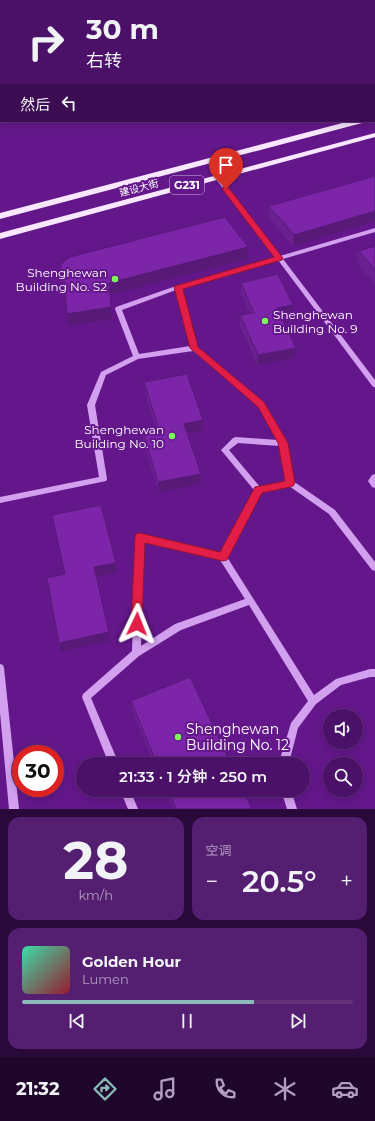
<!DOCTYPE html>
<html lang="zh">
<head>
<meta charset="utf-8">
<style>
	body { margin:0; font-family:Montserrat,"Noto Sans SC",sans-serif; background:#551f71; color:#f1f3f6; height:100vh; display:flex; flex-direction:column; font-size:15px; white-space:nowrap }
	* { box-sizing:border-box; margin:0 }
	p { font-size:13px; color:#b29dc0 }
	.icon { flex:none; width:22px; height:22px; fill:none; stroke:currentColor; stroke-width:2; stroke-linecap:round; stroke-linejoin:round }
	.map { position:relative; height:809px; overflow:hidden }
	.sheet { display:flex; flex-direction:column; gap:8px; padding:8px; background:#290939; flex:1 }
	.sheet>* { flex:none }
	.banner { position:absolute; left:0px; top:0px; width:375px; height:122px; box-shadow:0 2px 10px #0003,0 0 0 1px #62317c; background:#4b1168; color:#f1f3f6; overflow:hidden }
	.buttons { position:absolute; left:323px; top:709px; display:grid; gap:8px }
	.buttons a { display:grid; place-items:center; width:40px; height:40px; border-radius:50%; background:#4b1168; box-shadow:0 2px 10px #0003,0 0 0 1px #62317c; font-size:20px }
	.speed { position:absolute; left:12px; top:745px; display:flex; gap:8px; font-size:20px; font-weight:700; text-align:center }
	.speed>* { display:grid; place-content:center; width:52px; height:52px; border-radius:50%; background:#4b1168; box-shadow:0 2px 10px #0003,0 0 0 1px #62317c; line-height:1 }
	.speed .limit { border:6px solid #d22; background:#fff; color:#111 }
	.pin { position:absolute; display:grid; place-items:center; width:34px; height:34px; color:#fff; margin:-41px -17px; border-radius:50% 50% 50% 0; rotate:-45deg; box-shadow:0 0 4px #0007 }
	.pin .icon { rotate:45deg }
	.me { position:absolute; width:44px; margin:-22px; rotate:2deg; stroke-linejoin:round; filter:drop-shadow(0 0 3px #0008) }
	.turn { display:flex; align-items:center; gap:14px; height:84px; padding:0 20px; font-size:18px }
	.turn .icon { width:52px; height:52px; stroke-width:2.5 }
	.turn b { display:block; font-size:28px; line-height:34px }
	.then { display:flex; align-items:center; height:38px; padding:0 20px; background:#0003; gap:8px; font-size:15px }
	.big { font-size:30px; font-weight:600; line-height:1.1 }
	.sheet .widget { flex:1; display:flex; flex-direction:column; justify-content:center; gap:6px; min-width:0; padding:0 14px; border-radius:12px; background:#551f71 }
	.sheet .dial { align-items:center; gap:0 }
	.dial b { font-size:52px; line-height:1 }
	.song { display:flex; align-items:center; gap:12px }
	.cover { width:48px; height:48px; border-radius:6px; background:linear-gradient(135deg,hsl(160 70% 55%),hsl(350 70% 35%)) }
	.played { height:4px; border-radius:2px; background:linear-gradient(90deg,#8bbbb9 70%,#62317c 70%) }
	.keys { display:flex; justify-content:space-around; direction:ltr }
	.heat { display:flex; justify-content:space-between; align-items:center; font-size:22px; direction:ltr }
	.sheet .tiles { flex:1; display:grid; gap:8px; grid-template-columns:1fr 1fr }
	.widget:last-child { grid-column:span 2 }
	.trip { position:absolute; left:76px; top:757px; width:234px; height:40px; border-radius:20px; background:#4b1168; box-shadow:0 2px 10px #0003,0 0 0 1px #62317c; font-weight:600; line-height:40px; text-align:center }
	.tabs { display:flex; height:64px; justify-content:space-around; align-items:center; background:#1e072a; color:#b29dc0 }
	.tabs .icon { width:28px; height:28px }
	.tabs .on { color:#8bbbb9 }
	.tabs b { font-size:18px; color:#f1f3f6 }
	.map>svg:first-child { display:block }
</style>
</head>
<body>
<div class="map">
<svg width="375" height="809" viewBox="0 0 375 809">
	<rect width="100%" height="100%" fill="#64178b"/>
	<g fill="none" stroke-linecap="round" stroke-linejoin="round">
		<path fill="#d3a0ef" fill-rule="evenodd" d="M0 51H1V53H0Z
			M217 175 219 176 280 256 375 228V232L283 259 375 380V387H373L278 260 181 288 197 347 263 402 287 443 293 481 335 510 375 562V571L372 570 329 514 289 486 261 492 227 557 314 695 336 679 370 669H375V677H370L341 685 316 704 298 728 290 759V764H280V759L291 723 308 701 249 605 181 630 139 656 91 698 119 764H109L82 697 83 694 132 651 136 537 137 535 140 534 221 553 254 490 221 450 233 438 236 437 278 440 259 406 193 351 138 359 106 375 95 405 107 479 106 481 0 503V497L99 477 87 405 101 372 133 356 115 309 116 307 176 286 275 257 215 178V176ZM176 290 190 346 139 354 122 310ZM238 443 280 446 286 481 260 487 229 450ZM144 541 220 560 245 599 175 624 141 646Z
			M375 474V488L372 487 368 481 372 475Z
			M0 664 3 665 4 668 19 809H9L0 713Z
			M120 790H130L138 809H128Z
			M281 790H291L297 809H287Z"/>
		<path fill="#f8e7ff" fill-rule="evenodd" d="M374 115H375V119H374Z
			M350 121H363L362 123 0 219V213Z
			M375 133V137L0 239V233Z"/>
	</g>
	<path fill="#6b2091" d="M375 176 293 246 269 218V206Z
		M375 246V284L357 263 359 251Z
		M248 259 110 295 112 319 68 326 65 290 62 283 60 271Z
		M241 283 292 315 281 318 296 348 295 358 257 365 240 325V315L250 313 241 294Z
		M144 382 203 430 188 433 201 484 159 492 143 442V432L156 429 145 393Z
		M52 515 116 563 117 572 96 577 110 641 61 652 47 578 65 574Z
		M131 701 231 764H154L132 710Z
		M165 790H243L252 809H173Z"/>
	<path fill="#571a76" d="M375 211V221L293 246 294 235Z
		M248 247V259L110 295 109 283Z
		M293 305 292 315 276 318 277 308Z
		M111 307 112 319 68 326 67 314Z
		M296 348 295 358 257 365 258 355Z
		M203 420V430L184 434V424Z
		M201 474V484L159 492 158 482Z
		M116 563 117 572 95 577 94 567Z
		M109 632 110 641 61 652 59 643Z"/>
	<path fill="#7c25a9" stroke="#571a76" d="M375 176V211L294 235 269 206Z
		M225 217 248 247 109 283 111 307 67 314 64 279 60 271 61 264 70 257Z
		M375 246V270L359 251Z
		M278 274 293 305 277 308 296 348 258 355 240 315 254 313 241 283Z
		M187 374 203 420 184 424 201 474 158 482 143 432 159 429 144 382Z
		M101 505 116 563 94 567 109 632 59 643 47 578 65 574 52 515Z
		M190 677 231 764H157L131 701Z
		M168 790H243L252 809H176Z"/>
	<path fill="#e11d48" stroke="#92132f" d="M223 187H228L283 258 282 260 183 289 198 347 264 402 288 443 295 483 293 486 290 487 262 493 227 560 223 561 145 543 142 624 141 627 137 629 133 627 131 624 135 537 136 534 140 533 220 552 255 487 285 481 278 443 258 407 190 348 174 287 175 286 274 257 223 190Z"/>
	<g fill="#7cff5d" stroke="#64178b" stroke-width="1.5">
		<circle cx="115" cy="279" r="4"/>
		<circle cx="265" cy="321" r="4"/>
		<circle cx="172" cy="436" r="4"/>
		<circle cx="178" cy="737" r="4"/>
	</g>
	<g text-anchor="middle" dominant-baseline="central" stroke-width="4" stroke-linejoin="round" paint-order="stroke">
		<g font-size="10" fill="#fff" stroke="#64178b">
			<text transform="translate(139 188) rotate(-15)">建设大街</text>
		</g>
		<rect fill="#64178b" stroke="#d0b9dc" stroke-width="1" x="170" y="176" width="34" height="18" rx="3"/>
		<g font-size="11" font-weight="bold" fill="#fff">
			<text x="187" y="185">G231</text>
		</g>
		<g font-size="12" fill="#fff" stroke="#64178b" text-anchor="end">
			<text x="107" y="272">Shenghewan<tspan x="107" dy="14">Building No. S2</tspan></text>
			<text x="273" y="314" text-anchor="start">Shenghewan<tspan x="273" dy="14">Building No. 9</tspan></text>
			<text x="164" y="429">Shenghewan<tspan x="164" dy="14">Building No. 10</tspan></text>
		</g>
		<g font-size="14" fill="#fff" stroke="#64178b" text-anchor="start">
			<text x="186" y="729">Shenghewan<tspan x="186" dy="16">Building No. 12</tspan></text>
		</g>
	</g>
</svg>
<div class="buttons">
<a><svg class="icon" aria-label="sound" viewBox="0 0 24 24"><path d="M4 9h4l5-4v14l-5-4H4zM17 9q2 3 0 6"/></svg></a>
<a><svg class="icon" aria-label="search" viewBox="0 0 24 24"><circle cx="10" cy="10" r="6"/><path d="M15 15l6 6"/></svg></a>
</div>
<div class="speed"><div class="limit">30</div></div>
<div class="pin" style="left:226px;top:189px;background:#d93025"><svg class="icon" aria-label="arrive" viewBox="0 0 24 24"><path d="M6 21V4h12l-3 4 3 4H6"/></svg></div>
<svg class="me" style="left:137px;top:624px" viewBox="-20 -20 40 40"><path d="M0-17L14 15 0 8-14 15z" fill="#e11d48" stroke="#fff" stroke-width="4"/></svg>
<div class="trip">21:33 · 1 分钟 · 250 m</div>
<div class="banner">
<div class="turn"><svg class="icon" aria-label="right" viewBox="0 0 24 24"><path d="M7 20v-9h11M14 6l5 5-5 5"/></svg><div><b>30 m</b>右转</div></div>
<div class="then">然后<svg class="icon" aria-label="left" viewBox="0 0 24 24"><path d="M17 20v-9H6M10 6l-5 5 5 5"/></svg></div>
</div>
</div>
<section class="sheet">
<div class="tiles">
<div class="widget dial"><b>28</b><p>km/h</p></div>
<div class="widget"><p>空调</p>
<div class="heat"><a>−</a><b class="big">20.5°</b><a>+</a></div>
</div>
<div class="widget">
<div class="song"><i class="cover"></i><div><b>Golden Hour</b><p>Lumen</p></div></div>
<div class="played"></div>
<div class="keys"><svg class="icon" aria-label="previous" viewBox="0 0 24 24"><path d="M18 5L8 12l10 7zM5 5v14"/></svg><svg class="icon" aria-label="pause" viewBox="0 0 24 24"><path d="M8 5v14M16 5v14"/></svg><svg class="icon" aria-label="next" viewBox="0 0 24 24"><path d="M6 5l10 7-10 7zM19 5v14"/></svg></div>
</div>
</div>
</section>
<nav class="tabs">
<b>21:32</b>
<svg class="icon on" aria-label="directions" viewBox="0 0 24 24"><path d="M12 3l9 9-9 9-9-9zM9 14v-3h6M13 9l2 2-2 2"/></svg>
<svg class="icon" aria-label="music" viewBox="0 0 24 24"><path d="M9 18V5l10-2v13"/><circle cx="6" cy="18" r="3"/><circle cx="16" cy="16" r="3"/></svg>
<svg class="icon" aria-label="phone" viewBox="0 0 24 24"><path d="M5 4h4l2 5-3 2q2 4 5 5l2-3 5 2v4C11 20 4 13 5 4z"/></svg>
<svg class="icon" aria-label="climate" viewBox="0 0 24 24"><path d="M12 3v18M4 7l16 10M4 17L20 7"/></svg>
<svg class="icon" aria-label="car" viewBox="0 0 24 24"><path d="M5 17H2v-5l4-1 3-4h7l3 4 3 1v5h-3M9 17h6M6 11h13"/><circle cx="7" cy="17" r="2"/><circle cx="17" cy="17" r="2"/></svg>
</nav>
</body>
</html>
